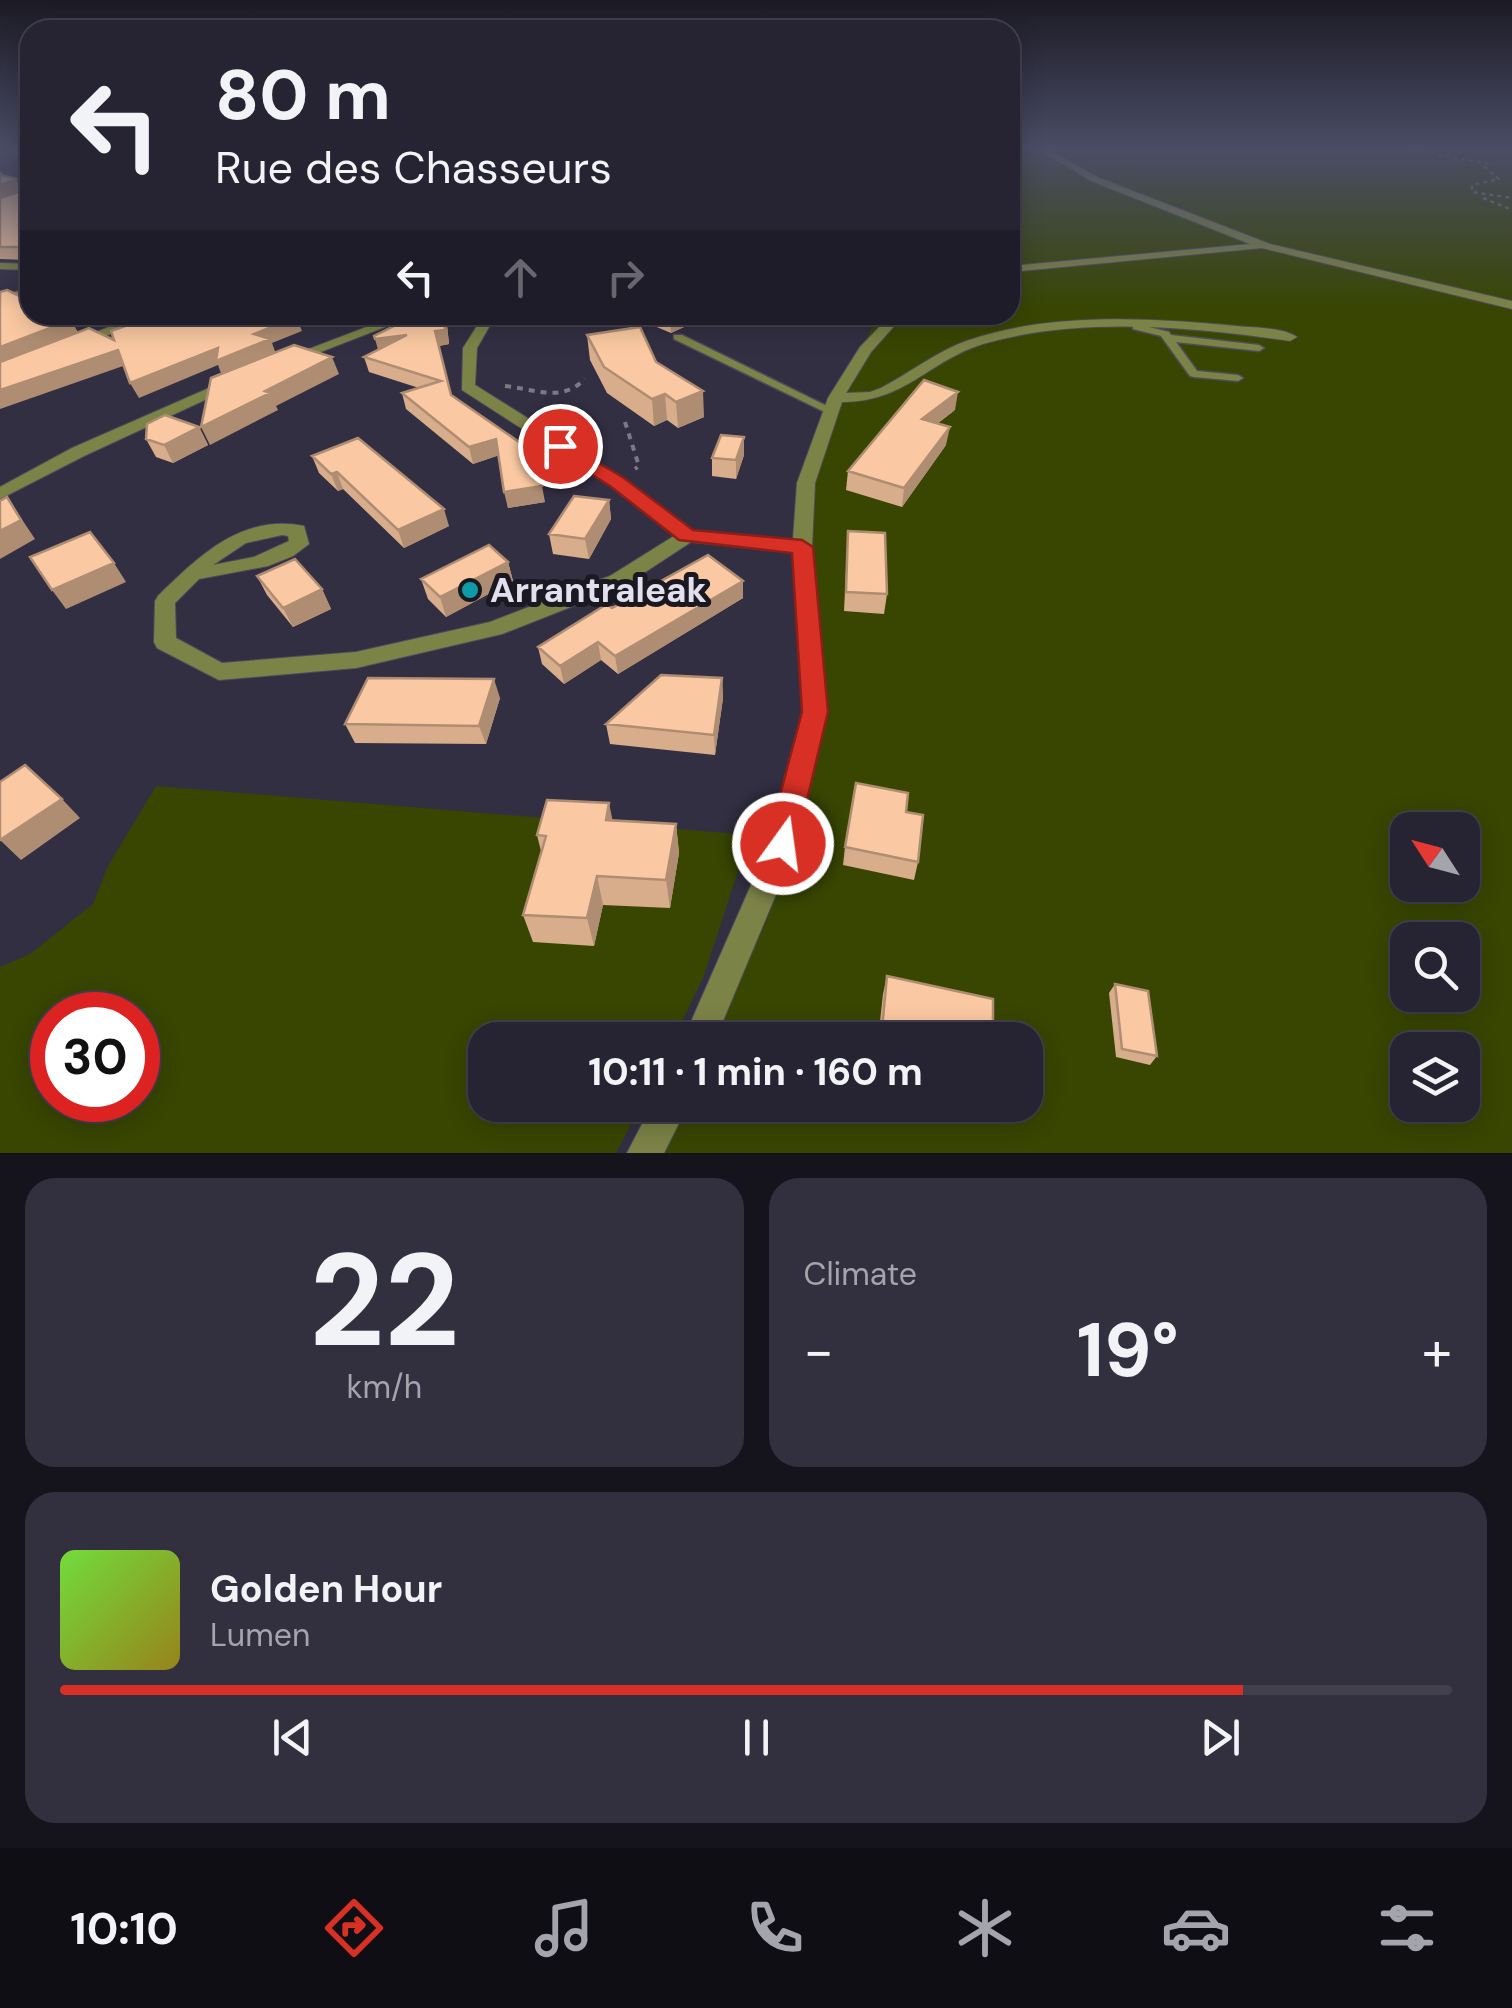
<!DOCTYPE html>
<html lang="en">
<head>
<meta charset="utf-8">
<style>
	body { margin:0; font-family:"DM Sans",sans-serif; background:#322f3e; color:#f1f3f6; height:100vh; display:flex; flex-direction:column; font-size:38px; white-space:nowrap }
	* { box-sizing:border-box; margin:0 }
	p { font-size:32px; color:#a4a4ac }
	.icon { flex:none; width:55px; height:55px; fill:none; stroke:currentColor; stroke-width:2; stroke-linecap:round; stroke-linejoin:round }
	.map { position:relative; height:1153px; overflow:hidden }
	.drawer { display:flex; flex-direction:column; gap:25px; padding:25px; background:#15131c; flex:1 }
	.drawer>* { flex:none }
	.top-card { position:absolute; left:20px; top:20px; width:1000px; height:305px; border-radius:30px; box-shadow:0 5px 25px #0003,0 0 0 2px #42404d; background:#262332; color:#f1f3f6; overflow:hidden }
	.needle { width:65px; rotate:306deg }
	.buttons { position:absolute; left:1390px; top:812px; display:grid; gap:20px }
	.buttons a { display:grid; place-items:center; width:90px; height:90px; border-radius:20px; background:#262332; box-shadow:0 5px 25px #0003,0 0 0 2px #42404d; font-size:50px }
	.speed { position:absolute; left:30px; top:992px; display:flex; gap:20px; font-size:50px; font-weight:700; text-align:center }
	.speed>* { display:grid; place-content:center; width:130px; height:130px; border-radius:50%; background:#262332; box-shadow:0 5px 25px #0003,0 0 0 2px #42404d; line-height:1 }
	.speed .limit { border:15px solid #d22; background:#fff; color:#111 }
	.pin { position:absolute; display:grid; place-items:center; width:85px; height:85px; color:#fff; margin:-42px; border:5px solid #fff; border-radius:50%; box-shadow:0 2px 10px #0007 }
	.me { position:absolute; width:110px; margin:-55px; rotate:14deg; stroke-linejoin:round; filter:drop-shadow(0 0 8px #0008) }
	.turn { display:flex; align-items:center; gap:35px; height:210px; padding:0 30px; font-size:45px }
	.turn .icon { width:130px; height:130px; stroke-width:2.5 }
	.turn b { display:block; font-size:70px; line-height:85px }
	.lanes { display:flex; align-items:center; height:95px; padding:0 30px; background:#0003; justify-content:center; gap:50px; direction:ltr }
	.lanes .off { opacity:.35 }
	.big { font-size:75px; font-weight:700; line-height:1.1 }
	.drawer .tile { flex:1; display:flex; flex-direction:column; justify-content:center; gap:15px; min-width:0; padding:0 35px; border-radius:30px; background:#322f3e }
	.drawer .dial { align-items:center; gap:0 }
	.dial b { font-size:130px; line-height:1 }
	.song { display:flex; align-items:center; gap:30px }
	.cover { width:120px; height:120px; border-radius:15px; background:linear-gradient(135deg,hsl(100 70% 55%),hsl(50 70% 35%)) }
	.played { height:10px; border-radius:5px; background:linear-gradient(90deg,#d93025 85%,#42404d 85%) }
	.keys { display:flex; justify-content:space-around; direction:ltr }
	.heat { display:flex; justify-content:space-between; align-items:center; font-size:55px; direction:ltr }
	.drawer .tiles { flex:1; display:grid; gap:25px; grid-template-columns:1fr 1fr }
	.tile:last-child { grid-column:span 2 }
	.trip { position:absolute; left:468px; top:1022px; width:575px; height:100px; border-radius:30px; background:#262332; box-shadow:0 5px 25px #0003,0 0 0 2px #42404d; font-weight:700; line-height:100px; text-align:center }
	.tab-bar { display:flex; height:160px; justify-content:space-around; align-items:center; background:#0f0e14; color:#a4a4ac }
	.tab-bar .icon { width:70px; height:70px }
	.tab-bar .on { color:#d93025 }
	.tab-bar b { font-size:45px; color:#f1f3f6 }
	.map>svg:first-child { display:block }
</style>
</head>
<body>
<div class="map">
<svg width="1512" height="1153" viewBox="0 0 1512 1153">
	<rect width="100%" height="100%" fill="#332f43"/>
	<path fill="#384601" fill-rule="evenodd" d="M1010 149H1512V1153H645L671 1105H1025V1040H699L783 844 815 712 806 483 836 398 877 318 873 315H1010ZM1408 830H1462V885H1408ZM1408 940H1462V995H1408ZM1408 1050H1462V1105H1408Z
		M156 786 750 835 703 978 673 1040H485V1105H641L616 1153H0V967L30 954 93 904 108 866ZM52 1015H138V1100H52Z"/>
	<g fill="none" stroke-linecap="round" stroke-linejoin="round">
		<defs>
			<path id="lane" d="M1137 324 1169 332 1171 335 1259 345 1264 348 1259 351 1176 342 1197 371 1238 375 1243 378 1238 381 1194 377 1190 376 1161 336 1133 329V325Z
				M674 335H682L837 411 831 414 827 413 674 339Z"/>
			<path id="street" d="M1038 149H1048L1097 177 1270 244 1512 301V309L1262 248 1010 272V266L1250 244 1091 181Z
				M0 263 30 264V270L0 269Z
				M30 287V295L0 305V297Z
				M138 315H156L82 346 70 343Z
				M398 315H416L292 363 280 360Z
				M484 315H496L477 348 475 385 623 478 692 531 793 540 797 483 828 398 860 347 891 315H904L871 352 846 393 870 392 881 388C910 373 937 351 969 340 1052 312 1150 318 1237 326 1255 328 1282 327 1297 337L1290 341C1191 327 1080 316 983 344 928 361 906 402 842 402L815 483 812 547 827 712 797 844 715 1040H683L769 844 803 712 793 552 691 542 624 586 502 634 356 668 219 680 157 648 154 642 155 601 158 596C198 557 242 513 304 526L309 544 293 556 268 566 199 579 175 603 176 638 222 663 356 652 490 622 610 576 674 536 611 486 462 390 463 348ZM282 535 288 536 289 541 254 557 213 565 246 543Z
				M232 378 237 379V385L84 456 0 499V487L72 448Z
				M652 1105H688L664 1153H627Z"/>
			<path id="secondary" d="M15 149H23L30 156V162L17 156Z"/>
		</defs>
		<use href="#lane" stroke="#4f4b5e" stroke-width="3"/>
		<use href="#street" stroke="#4f4b5e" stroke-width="2"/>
		<use href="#secondary" stroke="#4f4b5e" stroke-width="2"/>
		<path stroke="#7c7889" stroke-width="2.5" stroke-dasharray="4 4" stroke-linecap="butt" d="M1406 149 1489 164 1485 167 1499 179 1472 185V192L1512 198
			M1483 198 1512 210"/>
		<path stroke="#7c7889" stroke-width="4" stroke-dasharray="6 6" stroke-linecap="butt" d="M505 386C535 389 561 403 585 379
			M625 422 639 466 635 469"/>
		<use href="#lane" fill="#7c8347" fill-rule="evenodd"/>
		<use href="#street" fill="#7c8347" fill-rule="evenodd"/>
		<use href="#secondary" fill="#a6b04b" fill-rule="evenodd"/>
	</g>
	<path fill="#d7ad8c" d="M0 173 22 190 10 195 25 190 30 186V265L27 260 0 259Z
		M412 315H446L449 344 439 346 451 396 545 502 508 508 499 455 473 464 406 409 402 393 419 388 369 372 364 357 378 350Z
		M628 315H710L671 333Z
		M587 335 656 362 704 417 678 428 667 420 654 426 607 393 590 360Z
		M955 410 937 424 946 445 902 507 846 490 848 471Z
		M199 427 208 445 173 463 156 457 146 439Z
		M744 455 736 479 712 476V458Z
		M312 456 449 526 404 548 343 489 338 491 319 473Z
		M609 500 611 519 589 559 553 554 549 534Z
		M848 531 887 594 884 614 844 611Z
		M508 562 513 581 446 617 428 599 421 579Z
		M257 576 322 589 331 609 293 627 267 595Z
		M743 581V598L618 674 601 660 564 684 542 664 538 647 612 608Z
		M722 678 723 698 715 755 610 744 606 724Z
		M500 698 486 744 355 743 345 724Z
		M906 812 918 862 914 880 843 865 845 847Z
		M613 821 676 824 679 853 670 908 603 905 594 946 533 942 523 915 541 851 537 835Z
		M887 976 993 1040H878L883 994Z
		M1115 984 1157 1056 1150 1065 1116 1057 1109 993Z"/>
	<path fill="#af8d72" d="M16 179 22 190 0 200V185Z
		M444 315 446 316 449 344 439 346 435 331Z
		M679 315H710L671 333 670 319Z
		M296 317 302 331 272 343 276 354 222 376 218 365 139 398 130 383Z
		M71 320 79 334 0 365V347Z
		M407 335 379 353 375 339Z
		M118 350 126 365 0 409V390Z
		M332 357 339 374 276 406 278 410 210 445 201 427 265 391Z
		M703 391 704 417 678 428 676 402Z
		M958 392 955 410 919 437 922 419Z
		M665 394 667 420 654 426 652 399Z
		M199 427 208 445 173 463 164 445Z
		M950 427 946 445 902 507 904 488Z
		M744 437V455L736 479V460Z
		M496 439 500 455 473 464 469 447Z
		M337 472 343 489 338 491 331 474Z
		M542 486 545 502 508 508 504 492Z
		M7 497 35 539 0 559V531Z
		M609 500 611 519 589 559 585 539Z
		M444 509 449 526 404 548 398 530Z
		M508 562 513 581 446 617 440 597Z
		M114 563 126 582 66 609 52 590Z
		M743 581V598L618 674 615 656Z
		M322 589 331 609 293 627 283 608Z
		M598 642 601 660 564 684 560 666Z
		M722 678 723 698 715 755 714 735Z
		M494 679 500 698 486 744 479 726Z
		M62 799 80 818 21 860 0 840Z
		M609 803 615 832 606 820Z
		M676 824 679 853 670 908 666 880Z
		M597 876 603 905 594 946 587 918Z"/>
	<path fill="#fac9a3" stroke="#af8d72" stroke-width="2.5" d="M0 173 2 175 16 179 0 185Z
		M28 185 30 186V259L26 258 23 247H0V198L25 190Z
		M7 290 30 301V315H60L71 320 0 347V292Z
		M156 315H290L296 317 254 334 270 339 216 361 218 348 130 383 118 350 0 390V362L89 328 114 340 111 331Z
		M412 315H444L445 330 435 331 451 395 535 453 542 486 504 492 496 439 469 447 402 393 441 381 364 357 407 335 375 339 374 336 412 317Z
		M660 315H679L670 319Z
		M640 327 656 362 703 391 676 402 665 394 652 399 604 367 587 335Z
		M294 345 332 357 265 391 270 393 201 427 211 378Z
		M924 380 958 392 922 419 950 427 904 488 848 471Z
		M165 415 199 427 164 445 146 439 147 424Z
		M721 435 744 437 736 460 712 458Z
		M358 438 444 509 398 530 337 472 331 474 312 456Z
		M574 496 609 500 585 539 549 534Z
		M7 497 21 520 0 531V501Z
		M848 531 885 533 887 594 846 592Z
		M90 532 114 563 52 590 30 557Z
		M489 545 508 562 440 597 421 579Z
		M708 555 743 581 615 656 598 642 560 666 538 647 607 604 612 608Z
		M295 559 322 589 283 608 257 576Z
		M661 675 722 678 714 735 606 724Z
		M368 678 494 679 479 726 345 724Z
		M25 765 62 799 0 840V782Z
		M856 783 908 793 906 812 923 815 918 862 845 847Z
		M547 800 609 803 606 820 676 824 666 880 597 876 587 918 523 915 546 836 537 835Z
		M887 976 993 999V1040H881Z
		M1115 984 1148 991 1157 1056 1122 1049Z"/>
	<linearGradient id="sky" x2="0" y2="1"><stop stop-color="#1c1a25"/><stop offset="0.48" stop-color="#4a4d66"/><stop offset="1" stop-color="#4a4d66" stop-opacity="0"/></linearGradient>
	<rect width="1512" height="310" fill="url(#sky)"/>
	<path fill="#d93025" stroke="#8d1f18" stroke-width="2.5" d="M560 440 624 478 693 530 802 540 813 547 828 712 794 854 783 858 772 854 767 844 802 712 792 553 679 540 610 486 553 450 551 446Z"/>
	<circle fill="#0f9aa8" stroke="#1a1922" stroke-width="4" cx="470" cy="590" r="10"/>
	<g text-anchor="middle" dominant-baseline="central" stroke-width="10" stroke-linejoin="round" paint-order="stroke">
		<g font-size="35" font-weight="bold" fill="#e2e0ed" stroke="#1a1922" text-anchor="start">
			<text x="490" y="590">Arrantraleak</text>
		</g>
	</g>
</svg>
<div class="buttons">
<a><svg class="needle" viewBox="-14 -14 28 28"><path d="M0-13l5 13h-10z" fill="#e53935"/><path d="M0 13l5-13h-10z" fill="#a4a4ac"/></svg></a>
<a><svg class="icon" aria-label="search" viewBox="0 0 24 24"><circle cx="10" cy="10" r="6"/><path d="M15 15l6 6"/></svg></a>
<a><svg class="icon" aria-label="layers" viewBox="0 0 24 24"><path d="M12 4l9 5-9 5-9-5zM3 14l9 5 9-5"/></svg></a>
</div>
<div class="speed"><div class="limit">30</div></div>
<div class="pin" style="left:560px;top:446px;background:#d93025"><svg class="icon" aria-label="arrive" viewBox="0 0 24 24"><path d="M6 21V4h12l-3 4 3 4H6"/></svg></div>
<svg class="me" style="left:783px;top:844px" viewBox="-20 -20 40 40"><circle r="17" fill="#d93025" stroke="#fff" stroke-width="3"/><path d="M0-11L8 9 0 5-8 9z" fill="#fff"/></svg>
<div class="trip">10:11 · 1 min · 160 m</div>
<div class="top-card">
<div class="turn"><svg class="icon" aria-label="left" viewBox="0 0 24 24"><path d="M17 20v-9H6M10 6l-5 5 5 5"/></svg><div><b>80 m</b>Rue des Chasseurs</div></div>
<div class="lanes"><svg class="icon" aria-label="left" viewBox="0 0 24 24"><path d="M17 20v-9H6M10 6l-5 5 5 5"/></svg><svg class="icon off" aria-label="ahead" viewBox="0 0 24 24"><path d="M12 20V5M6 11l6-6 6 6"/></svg><svg class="icon off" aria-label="right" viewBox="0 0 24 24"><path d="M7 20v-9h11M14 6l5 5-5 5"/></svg></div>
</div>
</div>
<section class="drawer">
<div class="tiles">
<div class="tile dial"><b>22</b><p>km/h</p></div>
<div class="tile"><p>Climate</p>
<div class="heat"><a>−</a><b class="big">19°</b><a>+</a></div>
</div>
<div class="tile">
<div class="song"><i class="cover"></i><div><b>Golden Hour</b><p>Lumen</p></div></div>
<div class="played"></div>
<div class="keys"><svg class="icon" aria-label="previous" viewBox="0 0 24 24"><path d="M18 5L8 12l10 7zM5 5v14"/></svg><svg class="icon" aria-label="pause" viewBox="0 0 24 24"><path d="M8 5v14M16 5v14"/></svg><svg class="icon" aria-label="next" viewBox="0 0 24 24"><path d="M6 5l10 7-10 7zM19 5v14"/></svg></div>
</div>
</div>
</section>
<nav class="tab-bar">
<b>10:10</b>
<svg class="icon on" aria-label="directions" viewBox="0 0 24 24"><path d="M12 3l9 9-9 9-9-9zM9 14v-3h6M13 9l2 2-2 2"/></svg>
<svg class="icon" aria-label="music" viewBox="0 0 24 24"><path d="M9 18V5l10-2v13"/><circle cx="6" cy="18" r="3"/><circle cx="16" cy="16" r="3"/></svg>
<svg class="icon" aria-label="phone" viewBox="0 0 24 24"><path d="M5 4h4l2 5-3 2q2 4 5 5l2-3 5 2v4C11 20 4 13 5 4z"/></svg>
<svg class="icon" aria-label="climate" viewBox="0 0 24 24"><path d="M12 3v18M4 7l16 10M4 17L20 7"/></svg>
<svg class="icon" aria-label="car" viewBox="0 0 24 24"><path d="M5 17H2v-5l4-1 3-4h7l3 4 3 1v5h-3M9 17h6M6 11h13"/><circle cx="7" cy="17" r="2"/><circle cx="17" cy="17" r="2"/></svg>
<svg class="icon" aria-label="filters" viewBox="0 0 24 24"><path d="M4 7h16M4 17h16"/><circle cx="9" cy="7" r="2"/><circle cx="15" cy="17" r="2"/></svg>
</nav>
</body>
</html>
